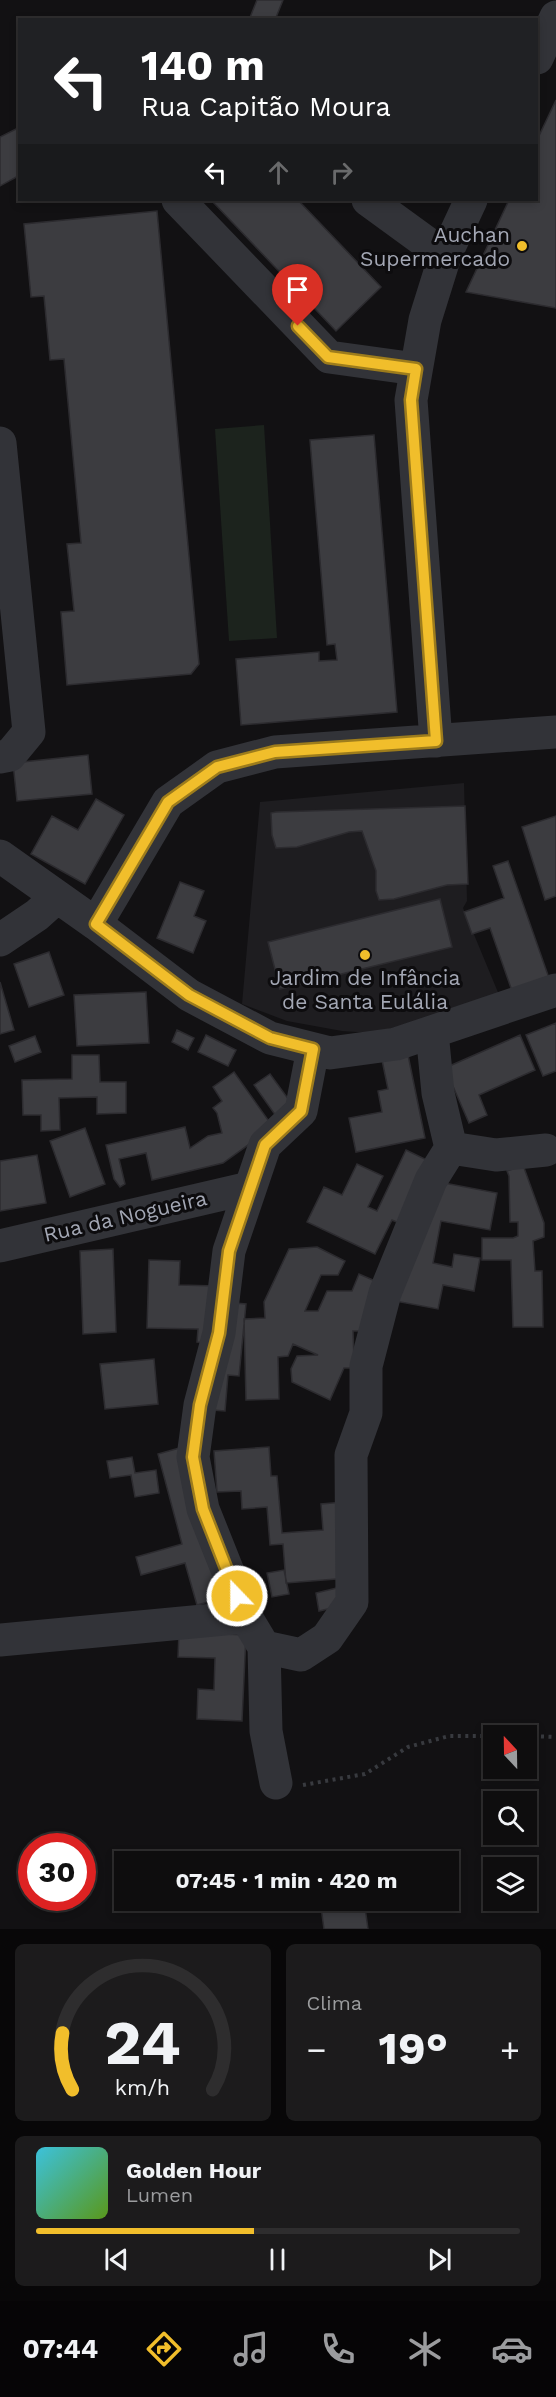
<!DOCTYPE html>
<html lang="pt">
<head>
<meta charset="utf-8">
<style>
	body { margin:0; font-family:"Work Sans",sans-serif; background:#1c1b1c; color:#f1f3f6; height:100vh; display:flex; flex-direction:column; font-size:22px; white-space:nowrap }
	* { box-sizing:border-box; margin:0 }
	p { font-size:20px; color:#9b9c9e }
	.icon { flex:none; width:33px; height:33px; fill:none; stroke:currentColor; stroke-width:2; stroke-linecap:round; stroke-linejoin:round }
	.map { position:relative; height:1929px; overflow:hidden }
	.side { display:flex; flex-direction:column; gap:15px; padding:15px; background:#080708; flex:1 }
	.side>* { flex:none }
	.guide { position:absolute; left:18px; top:18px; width:520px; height:183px; border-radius:0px; box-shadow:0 3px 9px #0003,0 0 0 2px #2e2d2e; background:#202124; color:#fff; overflow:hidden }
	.needle { width:39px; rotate:338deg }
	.buttons { position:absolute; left:483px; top:1725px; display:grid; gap:12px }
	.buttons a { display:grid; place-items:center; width:54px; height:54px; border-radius:0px; background:#0e0d0e; box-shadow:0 3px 9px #0003,0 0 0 2px #2e2d2e; font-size:30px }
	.speed { position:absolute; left:18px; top:1833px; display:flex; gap:12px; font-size:30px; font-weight:700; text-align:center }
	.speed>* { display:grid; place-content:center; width:78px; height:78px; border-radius:50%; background:#0e0d0e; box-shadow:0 3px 9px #0003,0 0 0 2px #2e2d2e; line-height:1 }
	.speed .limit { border:9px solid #d22; background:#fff; color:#111 }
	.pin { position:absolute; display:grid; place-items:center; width:51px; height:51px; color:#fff; margin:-62px -26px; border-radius:50% 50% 50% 0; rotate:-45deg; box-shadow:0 0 6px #0007 }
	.pin .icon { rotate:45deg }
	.me { position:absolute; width:66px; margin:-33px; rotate:338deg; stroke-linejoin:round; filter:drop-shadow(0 0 4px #0008) }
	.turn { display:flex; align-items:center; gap:21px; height:126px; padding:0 24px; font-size:27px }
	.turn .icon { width:78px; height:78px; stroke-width:2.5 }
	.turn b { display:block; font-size:42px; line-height:51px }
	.lanes { display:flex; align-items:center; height:57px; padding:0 24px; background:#0003; justify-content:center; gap:30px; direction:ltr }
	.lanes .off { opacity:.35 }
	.big { font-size:45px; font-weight:700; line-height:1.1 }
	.side .tile { flex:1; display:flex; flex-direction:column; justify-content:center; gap:9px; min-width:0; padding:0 21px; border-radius:9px; background:#1c1b1c }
	.side .dial { align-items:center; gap:0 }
	.dial svg { height:156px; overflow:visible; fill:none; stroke:#2e2d2e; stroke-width:7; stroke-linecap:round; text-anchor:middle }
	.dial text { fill:#f1f3f6; stroke:none }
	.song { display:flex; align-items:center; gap:18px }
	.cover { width:72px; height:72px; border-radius:9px; background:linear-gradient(135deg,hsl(190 70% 55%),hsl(90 70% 35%)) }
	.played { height:6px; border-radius:3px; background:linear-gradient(90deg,#f1be2b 45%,#2e2d2e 45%) }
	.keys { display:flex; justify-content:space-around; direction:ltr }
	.heat { display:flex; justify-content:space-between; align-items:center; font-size:33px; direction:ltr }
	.side .tiles { flex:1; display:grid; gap:15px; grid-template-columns:1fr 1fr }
	.tile:last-child { grid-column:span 2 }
	.trip { position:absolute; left:114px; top:1851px; width:345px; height:60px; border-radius:0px; background:#0e0d0e; box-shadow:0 3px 9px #0003,0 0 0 2px #2e2d2e; font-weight:700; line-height:60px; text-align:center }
	.tabs { display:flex; height:96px; justify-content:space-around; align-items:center; background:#060506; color:#9b9c9e }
	.tabs .icon { width:42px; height:42px }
	.tabs .active { color:#f1be2b }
	.tabs b { font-size:27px; color:#f1f3f6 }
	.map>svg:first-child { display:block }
</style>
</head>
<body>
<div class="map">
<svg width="556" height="1929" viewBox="0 0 556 1929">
	<rect width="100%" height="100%" fill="#121113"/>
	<path fill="#1e1d20" d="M464 783 467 901 463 908 502 1002 371 1033 342 1031 287 1021 242 1004 260 802Z"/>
	<path fill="#1c231d" d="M264 425 277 638 229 641 215 429Z"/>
	<path fill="#3c3c40" stroke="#2c2b2f" stroke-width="1.5" d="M257 0H283L275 20H249Z
		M556 100V308L466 292 509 200H537V140Z
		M20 127V175L0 186V137Z
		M211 200H298L381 287 336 331Z
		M157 211 199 664 191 674 67 685 61 612 74 611 67 544 81 543 64 359 50 360 44 296 31 297 24 224Z
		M374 435 397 712 241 725 236 659 319 652V661L337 660 335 644 327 645 310 440Z
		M88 755 92 794 17 801 13 763Z
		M96 799 124 815 85 884 31 854 52 816 78 830Z
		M465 806 468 884 447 885 394 899 379 900 376 891V871L362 831 349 832 297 847 276 848 272 835 271 813 276 812Z
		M556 816V896L545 900 522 827Z
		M508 861 549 978 512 991 490 928 472 934 464 912 504 898 493 866Z
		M180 882 204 891 194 916 206 921 193 953 157 938Z
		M440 899 452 947 280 989 268 942Z
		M49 952 64 995 29 1007 14 964Z
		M0 982 14 1030 0 1034Z
		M146 992 149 1043 77 1046 74 995Z
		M556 1023V1071L543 1076 526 1035Z
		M177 1030 194 1038 188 1050 172 1042Z
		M206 1035 236 1050 228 1066 198 1052Z
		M520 1035 535 1070 479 1095 487 1115 469 1123 445 1068Z
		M35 1036 41 1052 15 1062 9 1046Z
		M72 1055H99L100 1082H126V1113L97 1114V1097L59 1098 60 1130 41 1131V1115H23L22 1080 72 1079Z
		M408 1055 425 1138 356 1152 349 1118 382 1112 378 1091 388 1089 382 1060Z
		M234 1072 273 1127 223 1163 152 1180 146 1153 119 1159 125 1184 120 1187 114 1179 106 1145 185 1127 190 1148 208 1136 222 1133 217 1113 213 1108 222 1101 213 1087Z
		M270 1074 292 1104 276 1116 254 1085Z
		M85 1128 105 1184 70 1197 50 1141Z
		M406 1150 429 1161 399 1223 392 1220 375 1254 307 1222 324 1187 342 1195 357 1164 383 1176 368 1207 377 1211Z
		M37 1155 46 1203 0 1211V1161Z
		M523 1165 544 1223V1237L533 1241 535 1271H542L543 1327H513L511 1260H482V1238H513L518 1236V1222H510L509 1176 507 1171Z
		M418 1178 497 1193 490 1230 441 1221 433 1263 452 1267 454 1254 480 1258 474 1291 443 1285 438 1309 395 1301Z
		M317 1247 345 1261 338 1275H321L305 1311H318L327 1291H352L359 1274 382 1284 360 1331H353L354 1359 350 1368H344L330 1400 292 1382 291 1369 297 1356 318 1355 293 1344 288 1356 278 1357 279 1399 246 1400 244 1319 265 1318 264 1302 289 1249Z
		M113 1249 116 1332 83 1334 80 1251Z
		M149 1260 180 1261 179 1285 217 1286 215 1343 197 1342 198 1329 147 1328Z
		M223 1302 246 1304 239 1376 228 1375 225 1411 212 1410Z
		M154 1359 158 1404 105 1409 100 1364Z
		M183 1447 223 1598 197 1605 185 1563 141 1575 136 1557 182 1544 158 1454Z
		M269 1447 271 1476H277L282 1533 323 1530 321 1504 344 1502 349 1578 286 1583 283 1544 270 1545 267 1507 242 1509 241 1491 217 1492 214 1451Z
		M132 1457 135 1473 156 1470 159 1493 135 1497 131 1475 110 1478 107 1461Z
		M284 1570 289 1594 272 1597 267 1573Z
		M341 1587 345 1605 319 1611 316 1593Z
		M179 1632 246 1635 242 1721 197 1719 198 1689 214 1690 215 1658 178 1657Z
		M320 1900H364L368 1929H324Z"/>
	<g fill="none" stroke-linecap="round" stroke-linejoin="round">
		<path stroke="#383a3f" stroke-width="4" stroke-dasharray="3 4.5" stroke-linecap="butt" d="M526 1736 556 1737
			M303 1785 365 1774 408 1747 449 1736H494"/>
		<path stroke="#323338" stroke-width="33" d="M537 58 556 17
			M178 200 329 357 416 369
			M368 200 445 256
			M0 443 29 732 10 755 0 757
			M436 741 411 400 425 320 445 256 471 200
			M0 856 96 924 189 995 270 1038 330 1053 396 1044 556 990
			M96 924 168 802 217 767 275 752 556 732
			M0 940 37 915 57 897
			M451 1148 496 1155 546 1150
			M0 1246 249 1188
			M0 1640 246 1617
			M264 1647 301 1655 327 1638 352 1602 351 1455 366 1413V1366L385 1293 431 1180 451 1148 438 1093 432 1032
			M276 1783 266 1731 264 1647 246 1617 203 1509 193 1457 200 1405 219 1333 229 1251 265 1145 301 1111 313 1049"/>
	</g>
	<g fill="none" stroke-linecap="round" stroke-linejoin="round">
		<defs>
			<path id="route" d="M237 1596 203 1509 193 1457 200 1405 219 1333 229 1251 265 1145 301 1111 313 1049 270 1038 189 995 96 924 168 802 217 767 275 752 436 741 411 400 416 369 328 357 298 326"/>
		</defs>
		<use href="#route" stroke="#9d7c1c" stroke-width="15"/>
		<use href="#route" stroke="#f1be2b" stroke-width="10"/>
	</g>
	<g fill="#f1be2b" stroke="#0d0c0e" stroke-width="2">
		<circle cx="522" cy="246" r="6"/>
		<circle cx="365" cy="955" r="6"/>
	</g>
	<g text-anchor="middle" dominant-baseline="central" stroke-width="6" stroke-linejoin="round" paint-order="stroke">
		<g font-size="21" fill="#a3a7b4" stroke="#0d0c0e" text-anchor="end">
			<text x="510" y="234">Auchan<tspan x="510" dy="24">Supermercado</tspan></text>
			<text x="365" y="977" text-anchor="middle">Jardim de Infância<tspan x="365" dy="24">de Santa Eulália</tspan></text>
		</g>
		<g font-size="21" fill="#a3a7b4" stroke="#0d0c0e">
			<text transform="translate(125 1216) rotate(-13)">Rua da Nogueira</text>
		</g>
	</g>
</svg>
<div class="buttons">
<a><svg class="needle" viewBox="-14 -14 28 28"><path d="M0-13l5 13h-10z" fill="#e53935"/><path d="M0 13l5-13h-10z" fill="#9b9c9e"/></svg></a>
<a><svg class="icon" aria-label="search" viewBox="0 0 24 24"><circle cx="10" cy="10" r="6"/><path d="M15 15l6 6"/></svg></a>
<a><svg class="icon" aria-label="layers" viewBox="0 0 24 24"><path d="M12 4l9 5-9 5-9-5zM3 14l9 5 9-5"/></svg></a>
</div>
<div class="speed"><div class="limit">30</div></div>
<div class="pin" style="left:298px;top:326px;background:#d93025"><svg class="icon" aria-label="arrive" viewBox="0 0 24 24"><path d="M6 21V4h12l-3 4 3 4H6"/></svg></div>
<svg class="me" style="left:237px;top:1596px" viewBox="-20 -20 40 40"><circle r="17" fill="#f1be2b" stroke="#fff" stroke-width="3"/><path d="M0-11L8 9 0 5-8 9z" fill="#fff"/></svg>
<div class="trip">07:45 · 1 min · 420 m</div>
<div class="guide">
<div class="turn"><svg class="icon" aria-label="left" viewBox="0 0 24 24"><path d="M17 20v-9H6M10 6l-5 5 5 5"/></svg><div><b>140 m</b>Rua Capitão Moura</div></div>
<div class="lanes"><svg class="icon" aria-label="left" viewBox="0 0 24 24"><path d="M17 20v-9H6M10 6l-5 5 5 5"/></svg><svg class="icon off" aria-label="ahead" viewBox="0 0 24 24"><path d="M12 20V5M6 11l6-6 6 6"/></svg><svg class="icon off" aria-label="right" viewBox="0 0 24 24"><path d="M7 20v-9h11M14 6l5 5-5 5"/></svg></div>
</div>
</div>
<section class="side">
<div class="tiles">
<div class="tile dial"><svg viewBox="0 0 100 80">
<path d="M14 69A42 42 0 1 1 86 69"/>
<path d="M14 69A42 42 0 0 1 9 40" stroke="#f1be2b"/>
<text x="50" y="56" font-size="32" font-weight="700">24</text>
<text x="50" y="72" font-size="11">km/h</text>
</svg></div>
<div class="tile"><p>Clima</p>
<div class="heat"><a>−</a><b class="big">19°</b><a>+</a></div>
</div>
<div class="tile">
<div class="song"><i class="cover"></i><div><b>Golden Hour</b><p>Lumen</p></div></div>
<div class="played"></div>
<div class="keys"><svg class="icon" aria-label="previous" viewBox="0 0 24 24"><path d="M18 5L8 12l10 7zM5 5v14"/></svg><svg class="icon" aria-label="pause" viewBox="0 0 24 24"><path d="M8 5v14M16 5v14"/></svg><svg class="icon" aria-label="next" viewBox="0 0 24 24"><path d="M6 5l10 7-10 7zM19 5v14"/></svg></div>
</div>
</div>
</section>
<nav class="tabs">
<b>07:44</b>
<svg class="icon active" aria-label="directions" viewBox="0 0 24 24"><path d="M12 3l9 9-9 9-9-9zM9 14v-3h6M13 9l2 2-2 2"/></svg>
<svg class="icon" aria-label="music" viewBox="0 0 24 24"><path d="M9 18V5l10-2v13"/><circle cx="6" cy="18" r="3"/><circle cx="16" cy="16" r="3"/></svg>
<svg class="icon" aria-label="phone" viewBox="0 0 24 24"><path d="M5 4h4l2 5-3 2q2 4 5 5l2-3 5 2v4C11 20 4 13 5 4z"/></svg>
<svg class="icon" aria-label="climate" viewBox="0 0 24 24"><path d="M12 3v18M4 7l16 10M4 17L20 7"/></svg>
<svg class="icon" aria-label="car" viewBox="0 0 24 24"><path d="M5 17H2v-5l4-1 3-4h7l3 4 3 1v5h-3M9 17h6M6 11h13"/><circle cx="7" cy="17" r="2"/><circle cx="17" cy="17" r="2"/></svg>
</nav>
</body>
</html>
